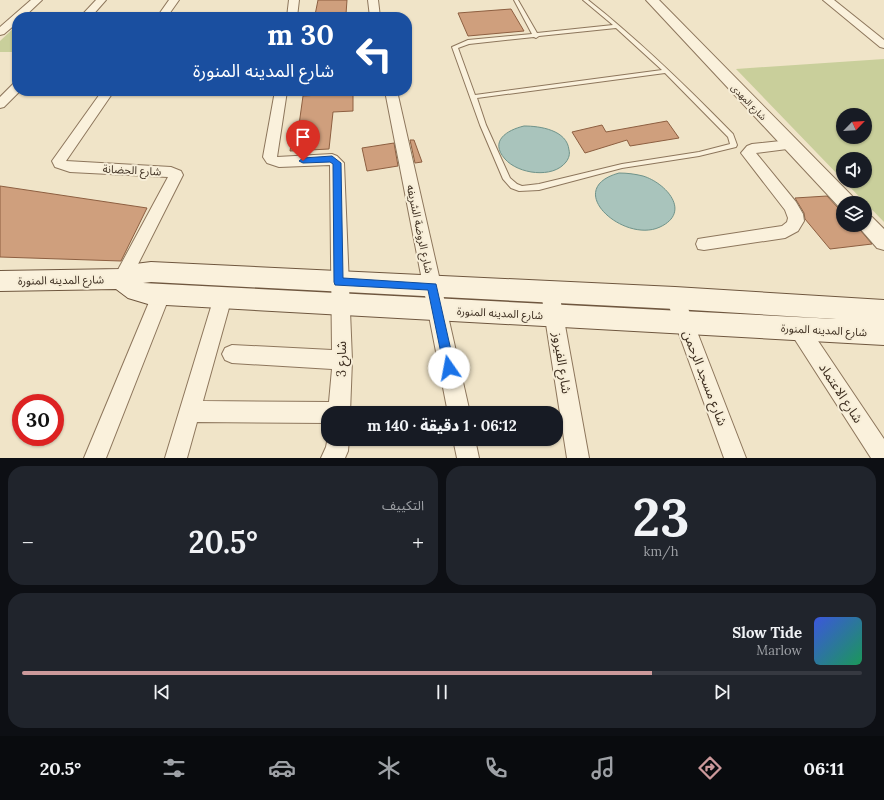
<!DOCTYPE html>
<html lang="ar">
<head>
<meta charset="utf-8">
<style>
	body { margin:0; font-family:Lora,"Noto Sans Arabic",serif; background:#20242c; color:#f1f3f6; direction:rtl; height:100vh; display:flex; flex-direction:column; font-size:15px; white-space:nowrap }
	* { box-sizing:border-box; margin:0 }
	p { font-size:13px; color:#9ea1a6 }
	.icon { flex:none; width:22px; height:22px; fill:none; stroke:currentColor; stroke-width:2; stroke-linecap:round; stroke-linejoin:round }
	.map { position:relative; height:458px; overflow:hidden; direction:ltr }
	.drawer { display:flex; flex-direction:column; gap:8px; padding:8px; background:#0d0f14; flex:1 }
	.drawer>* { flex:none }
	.guide { position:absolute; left:12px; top:12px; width:400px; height:84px; border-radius:16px; box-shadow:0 1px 3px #0004; direction:rtl; background:#1a4fa0; color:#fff; overflow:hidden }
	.needle { width:26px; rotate:65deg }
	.buttons { position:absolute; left:836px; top:108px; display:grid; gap:8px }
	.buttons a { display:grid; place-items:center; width:36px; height:36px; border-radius:50%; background:#171b24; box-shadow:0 1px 3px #0004; font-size:20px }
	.speed { position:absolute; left:12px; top:394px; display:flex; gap:8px; font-size:20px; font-weight:700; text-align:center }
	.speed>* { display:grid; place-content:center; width:52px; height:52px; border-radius:50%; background:#171b24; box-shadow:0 1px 3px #0004; line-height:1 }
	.speed .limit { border:6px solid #d22; background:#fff; color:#111 }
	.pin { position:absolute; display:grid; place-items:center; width:34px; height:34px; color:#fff; margin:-41px -17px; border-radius:50% 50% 50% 0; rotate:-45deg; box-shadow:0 0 4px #0007 }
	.pin .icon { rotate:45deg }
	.me { position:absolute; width:44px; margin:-22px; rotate:348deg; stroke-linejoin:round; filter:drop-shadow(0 0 3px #0008) }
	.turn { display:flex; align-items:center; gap:14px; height:84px; padding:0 12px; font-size:18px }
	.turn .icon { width:52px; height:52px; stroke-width:2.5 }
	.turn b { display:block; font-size:28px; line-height:34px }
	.big { font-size:30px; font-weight:800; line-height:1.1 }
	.drawer .card { flex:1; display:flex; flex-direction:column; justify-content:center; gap:6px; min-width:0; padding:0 14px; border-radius:16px; background:#20242c }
	.drawer .dial { align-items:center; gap:0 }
	.dial b { font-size:52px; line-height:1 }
	.song { display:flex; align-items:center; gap:12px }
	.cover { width:48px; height:48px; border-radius:6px; background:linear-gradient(135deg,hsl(230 70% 55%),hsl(150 70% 35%)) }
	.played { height:4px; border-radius:2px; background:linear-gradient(90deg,#cc999b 75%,#363941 75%) }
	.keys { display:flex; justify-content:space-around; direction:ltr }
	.heat { display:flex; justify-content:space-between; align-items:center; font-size:22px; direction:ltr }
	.drawer .tiles { flex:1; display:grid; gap:8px; grid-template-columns:1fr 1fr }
	.card:last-child { grid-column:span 2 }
	.trip { position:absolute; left:321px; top:406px; width:242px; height:40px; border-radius:16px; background:#171b24; box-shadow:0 1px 3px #0004; font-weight:800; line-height:40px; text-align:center; direction:rtl }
	.menu { display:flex; height:64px; justify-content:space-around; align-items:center; background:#090b0e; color:#9ea1a6 }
	.menu .icon { width:28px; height:28px }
	.menu .active { color:#cc999b }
	.menu b { font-size:18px; color:#f1f3f6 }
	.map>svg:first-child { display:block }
</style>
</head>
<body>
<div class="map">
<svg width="884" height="458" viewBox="0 0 884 458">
	<rect width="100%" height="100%" fill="#f0e4c8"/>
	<path fill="#c9cf9b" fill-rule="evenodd" d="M17 25V52H0V41Z
		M884 59V222L844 181H865V159H843V180L736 69ZM843 115H865V137H843Z"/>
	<path fill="#a9c4bc" stroke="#6f938a" d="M524 126C540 126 567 130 569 150 570 154 569 158 566 162 553 179 518 174 505 159 489 141 507 130 524 126Z
		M619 173C627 173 635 174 643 176 666 183 692 212 660 227 624 244 561 189 619 173Z"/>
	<path fill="#cf9f7d" stroke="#8d5f41" d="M318 0H347L346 14 315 15Z
		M511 9 524 31 468 36 458 13Z
		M353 93V111L333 112 329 149 290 151 293 132H298L303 96Z
		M667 121 679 138 630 146 627 140 585 153 572 132 602 125 606 132Z
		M410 140H414L422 162 415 163Z
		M394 143 398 166 367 171 362 148Z
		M0 186 147 208 121 261 0 257Z
		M827 196 839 209 843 210V225H856L872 244 830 249 805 219 804 213 795 198Z"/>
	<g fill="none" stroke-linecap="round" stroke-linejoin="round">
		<defs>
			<path id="service" d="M514 0H518L537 33 613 25 583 0H588C640 41 687 87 733 134L737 145 736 147 699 156 622 168 539 190 519 191 511 188 503 179 480 125 452 47 468 40 532 34ZM616 28 662 70 475 95 458 48 469 44 534 37 536 38 539 36ZM665 73 728 137 730 144 699 152 622 164 539 184 522 186 517 184 510 178 486 125 477 98Z"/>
			<path id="minor" d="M31 0H42L24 17H17V23L4 34 0 35V27Z
				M96 0H106L91 17H80Z
				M169 0H179L167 17H157Z
				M289 0H299L297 17H287Z
				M368 0H378L380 17H370Z
				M823 0H834L884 40V48L880 47Z
				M17 83V91H20L4 107 0 108V97L13 84Z
				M102 91H114L66 161 171 167 181 171 183 175 128 284 122 286 116 284 113 279 168 177 70 172 55 167 52 161Z
				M275 91H287L277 157 332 154 337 156 344 163 352 360 350 413H328V423L197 422 187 458H165L214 297 217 292 223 289 229 292 232 297 203 401 329 402 332 369 232 363 225 360 222 354 225 348 232 345 332 350 330 165 279 167 267 163 263 157Z
				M385 91H397L470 413H448Z
				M790 140 795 142 797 145 795 148 756 153 796 202 803 214 804 221 798 231 785 238 704 250 698 249 696 244 698 239 704 238 782 226 787 222 788 218 785 210 741 153 747 146 752 144Z
				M550 284 556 287 559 292 589 458H567L541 292 544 287Z
				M161 287 167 290 170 295 106 458H84L152 295 155 290Z
				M675 290 681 293 684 298 746 458H724L666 298 669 293Z
				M799 321 806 323 884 439V458H871L792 335 790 329 792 323Z
				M328 437V439H349L348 451 345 458H321L326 447Z
				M453 439H475L479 458H457Z"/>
			<path id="tertiary" d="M646 0H659L854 198 857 203H843V209L840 208Z
				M865 215 872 217 884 229V250L877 248 857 225H865Z"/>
			<path id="secondary" d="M151 262 675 287 884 300V345L148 304 128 298 116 289 0 291V271L121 269 135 264ZM151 282 675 309 836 319 143 283Z"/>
		</defs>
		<use href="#service" stroke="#8d765c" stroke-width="2"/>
		<use href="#minor" stroke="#8d765c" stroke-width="2"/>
		<use href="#tertiary" stroke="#8d765c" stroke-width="2"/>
		<use href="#secondary" stroke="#6f573f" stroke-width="2"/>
		<use href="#service" fill="#faf1dc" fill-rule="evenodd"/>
		<use href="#minor" fill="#faf1dc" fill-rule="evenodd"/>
		<use href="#tertiary" fill="#faf1dc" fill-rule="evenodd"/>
		<use href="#secondary" fill="#faf1dc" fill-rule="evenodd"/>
	</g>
	<path fill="#1a73e8" stroke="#114b97" d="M332 156 341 163 343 278 436 284 455 368 453 372 449 374 445 372 444 368 428 290 335 285 334 282 333 164 330 162 303 163 299 161 303 158Z"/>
	<g text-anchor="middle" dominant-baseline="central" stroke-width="4" stroke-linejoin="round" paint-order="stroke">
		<g font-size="9" fill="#3d2e20" stroke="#f7eed8">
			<text transform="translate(749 102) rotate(46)">شارع المهدى</text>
		</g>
		<g font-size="11" fill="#3d2e20" stroke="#f7eed8">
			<text transform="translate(132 170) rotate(3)">شارع الحضانة</text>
			<text transform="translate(420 229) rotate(78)">شارع الروضة الشريفه</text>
			<text transform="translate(61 280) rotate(-1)">شارع المدينه المنورة</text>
			<text transform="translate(500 313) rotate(3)">شارع المدينه المنورة</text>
			<text transform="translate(824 330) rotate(3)">شارع المدينه المنورة</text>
		</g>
		<g font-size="13" fill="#3d2e20" stroke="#f7eed8">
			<text transform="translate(341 359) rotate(-90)">شارع 3</text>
			<text transform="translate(562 363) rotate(81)">شارع الفيروز</text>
			<text transform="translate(705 378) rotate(69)">شارع مسجد الرحمن</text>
			<text transform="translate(841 393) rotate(57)">شارع الاعتماد</text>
		</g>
	</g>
</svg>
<div class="buttons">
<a><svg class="needle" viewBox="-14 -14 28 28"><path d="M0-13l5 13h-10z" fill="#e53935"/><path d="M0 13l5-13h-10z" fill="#9ea1a6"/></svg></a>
<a><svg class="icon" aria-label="sound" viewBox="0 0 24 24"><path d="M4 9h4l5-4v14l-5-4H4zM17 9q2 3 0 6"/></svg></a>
<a><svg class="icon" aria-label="layers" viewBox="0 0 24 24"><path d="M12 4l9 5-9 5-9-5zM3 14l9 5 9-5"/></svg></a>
</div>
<div class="speed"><div class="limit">30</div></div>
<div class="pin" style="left:303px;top:161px;background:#d93025"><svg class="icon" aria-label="arrive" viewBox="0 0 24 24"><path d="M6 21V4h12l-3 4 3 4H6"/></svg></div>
<svg class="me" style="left:449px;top:368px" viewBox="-20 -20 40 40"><circle r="19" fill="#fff"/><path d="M0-13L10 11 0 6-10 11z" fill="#1a73e8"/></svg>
<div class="trip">06:12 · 1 دقيقة · 140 m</div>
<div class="guide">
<div class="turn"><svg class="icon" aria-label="left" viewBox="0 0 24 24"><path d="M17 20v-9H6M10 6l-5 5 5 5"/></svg><div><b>30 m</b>شارع المدينه المنورة</div></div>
</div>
</div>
<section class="drawer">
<div class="tiles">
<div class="card dial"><b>23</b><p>km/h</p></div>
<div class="card"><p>التكييف</p>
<div class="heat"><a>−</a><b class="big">20.5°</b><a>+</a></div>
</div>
<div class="card">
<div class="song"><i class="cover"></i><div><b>Slow Tide</b><p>Marlow</p></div></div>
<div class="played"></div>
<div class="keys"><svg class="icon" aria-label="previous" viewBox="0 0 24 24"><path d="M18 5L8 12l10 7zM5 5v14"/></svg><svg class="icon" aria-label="pause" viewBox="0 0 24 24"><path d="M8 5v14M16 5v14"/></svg><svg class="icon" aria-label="next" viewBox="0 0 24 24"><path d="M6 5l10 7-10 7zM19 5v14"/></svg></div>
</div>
</div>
</section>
<nav class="menu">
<b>06:11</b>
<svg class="icon active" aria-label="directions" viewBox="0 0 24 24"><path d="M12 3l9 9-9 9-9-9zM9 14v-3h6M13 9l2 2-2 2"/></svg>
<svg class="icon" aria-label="music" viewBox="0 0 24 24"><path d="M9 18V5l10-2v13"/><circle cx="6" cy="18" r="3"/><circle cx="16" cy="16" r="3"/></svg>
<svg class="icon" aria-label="phone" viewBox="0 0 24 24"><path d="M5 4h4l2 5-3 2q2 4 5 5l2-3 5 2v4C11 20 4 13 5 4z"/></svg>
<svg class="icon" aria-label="climate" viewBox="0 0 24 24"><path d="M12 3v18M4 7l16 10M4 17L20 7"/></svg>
<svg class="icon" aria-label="car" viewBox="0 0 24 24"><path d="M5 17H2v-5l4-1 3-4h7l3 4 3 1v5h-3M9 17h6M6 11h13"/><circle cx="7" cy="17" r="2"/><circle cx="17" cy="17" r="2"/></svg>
<svg class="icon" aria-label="filters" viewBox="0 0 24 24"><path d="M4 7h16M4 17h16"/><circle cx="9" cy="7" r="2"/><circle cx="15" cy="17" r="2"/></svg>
<b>20.5°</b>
</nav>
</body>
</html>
